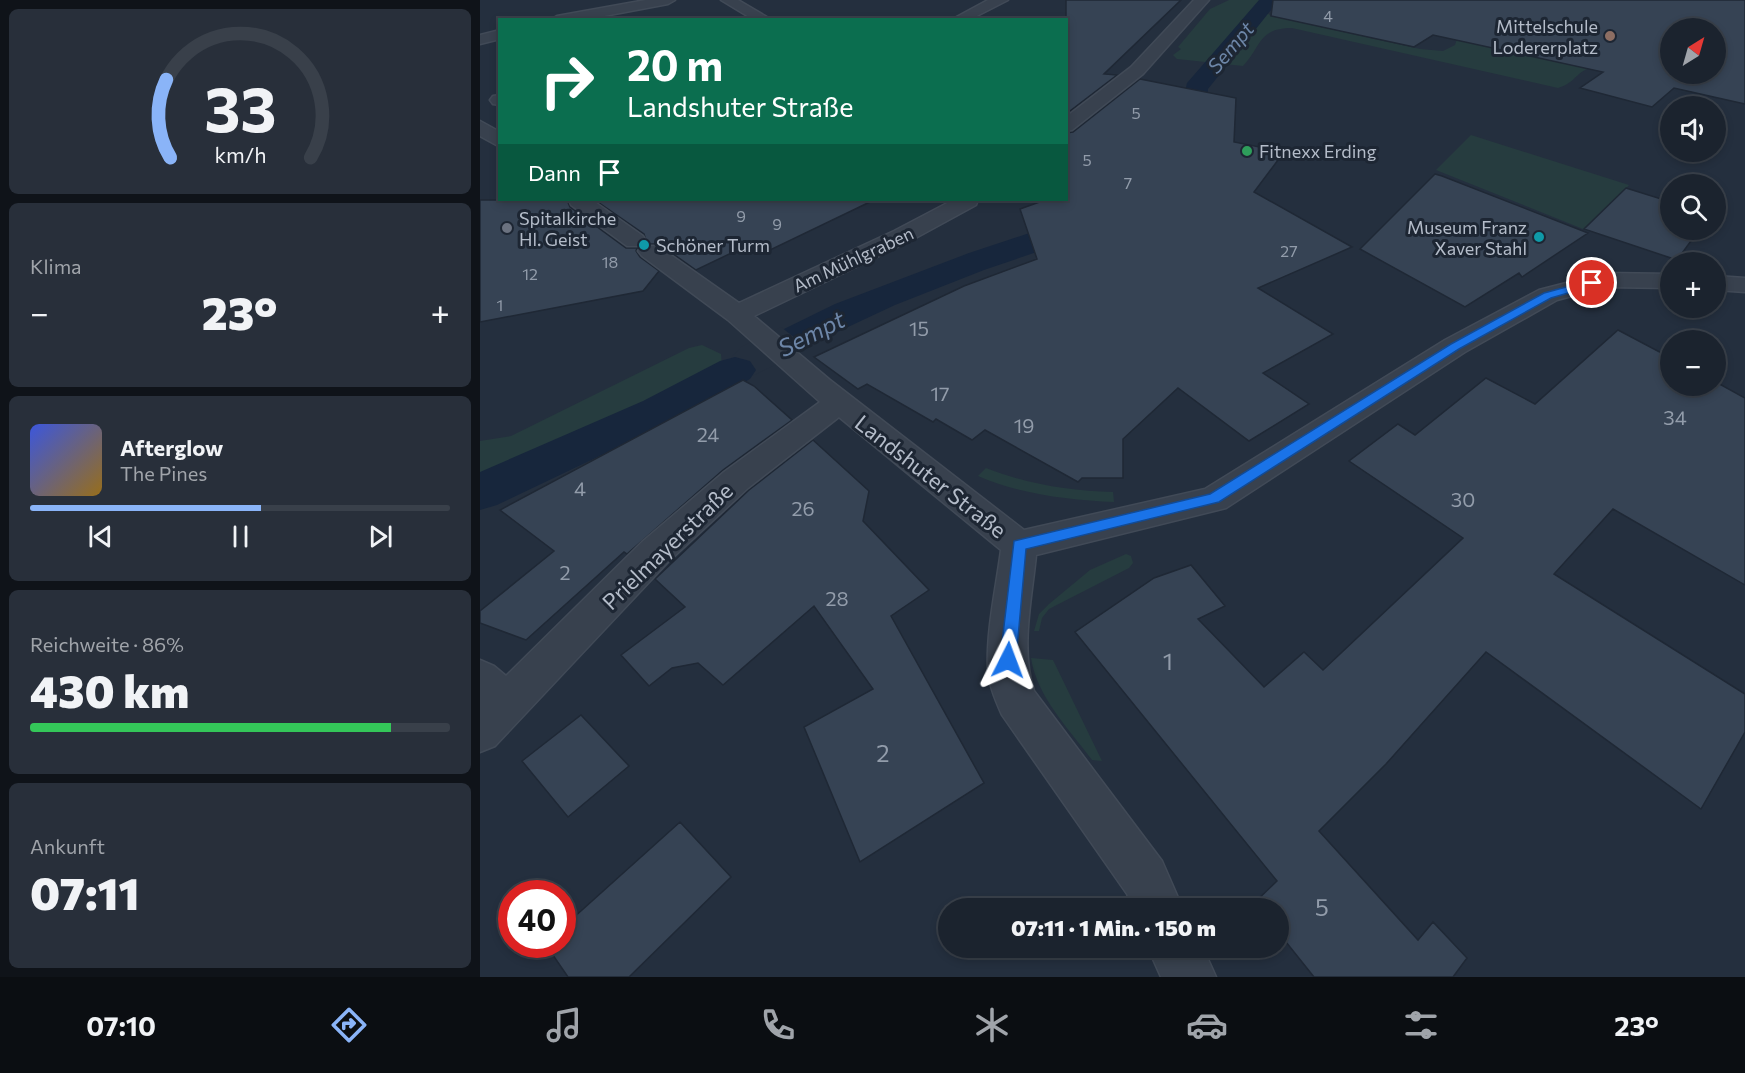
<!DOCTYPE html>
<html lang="de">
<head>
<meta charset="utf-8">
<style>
	body { margin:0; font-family:Commissioner,sans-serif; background:#282f3a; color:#f1f3f6; height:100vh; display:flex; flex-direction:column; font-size:22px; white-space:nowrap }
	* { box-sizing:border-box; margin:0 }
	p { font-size:20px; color:#a0a4aa }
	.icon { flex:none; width:33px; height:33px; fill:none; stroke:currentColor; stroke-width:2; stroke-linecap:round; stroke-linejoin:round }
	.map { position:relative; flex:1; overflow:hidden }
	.drawer { display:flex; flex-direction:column; gap:9px; padding:9px; background:#0f1319; width:480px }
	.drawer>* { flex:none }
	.banner { position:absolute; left:18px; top:18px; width:570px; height:183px; border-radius:0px; box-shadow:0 3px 9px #0003,0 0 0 2px #39404a; background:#0b6e4f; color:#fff; overflow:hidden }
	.needle { width:39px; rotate:37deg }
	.buttons { position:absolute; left:1180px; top:18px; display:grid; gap:12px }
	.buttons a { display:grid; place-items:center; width:66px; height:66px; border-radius:50%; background:#1b232e; box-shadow:0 3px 9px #0003,0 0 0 2px #39404a; font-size:30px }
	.speed { position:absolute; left:18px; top:880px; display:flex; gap:12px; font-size:30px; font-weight:700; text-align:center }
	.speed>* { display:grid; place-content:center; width:78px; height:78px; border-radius:50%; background:#1b232e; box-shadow:0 3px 9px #0003,0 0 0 2px #39404a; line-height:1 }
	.speed .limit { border:9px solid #d22; background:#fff; color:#111 }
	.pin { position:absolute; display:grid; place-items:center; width:51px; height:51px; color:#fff; margin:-26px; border:3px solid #fff; border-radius:50%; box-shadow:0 2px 6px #0007 }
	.me { position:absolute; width:66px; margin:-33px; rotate:3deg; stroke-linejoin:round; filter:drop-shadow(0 0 4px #0008) }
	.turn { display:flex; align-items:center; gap:21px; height:126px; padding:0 30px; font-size:27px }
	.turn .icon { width:78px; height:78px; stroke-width:2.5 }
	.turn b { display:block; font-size:42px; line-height:51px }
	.then { display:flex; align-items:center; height:57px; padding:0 30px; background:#0003; gap:12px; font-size:22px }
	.big { font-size:45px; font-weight:800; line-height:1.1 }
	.drawer .widget { flex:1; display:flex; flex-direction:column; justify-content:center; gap:9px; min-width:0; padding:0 21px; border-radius:9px; background:#282f3a }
	.drawer .dial { align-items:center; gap:0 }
	.dial svg { height:156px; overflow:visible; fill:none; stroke:#39404a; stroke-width:7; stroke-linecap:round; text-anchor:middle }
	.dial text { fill:#f1f3f6; stroke:none }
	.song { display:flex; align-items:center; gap:18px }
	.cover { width:72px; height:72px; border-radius:9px; background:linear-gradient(135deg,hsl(230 70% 55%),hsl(40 70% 35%)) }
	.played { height:6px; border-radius:3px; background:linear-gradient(90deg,#8ab4f8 55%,#39404a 55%) }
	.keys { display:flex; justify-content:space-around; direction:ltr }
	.heat { display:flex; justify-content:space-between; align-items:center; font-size:33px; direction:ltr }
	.charge { height:9px; border-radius:4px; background:linear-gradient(90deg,#34c759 86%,#39404a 0) }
	.trip { position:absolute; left:458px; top:898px; width:351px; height:60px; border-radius:30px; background:#1b232e; box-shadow:0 3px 9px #0003,0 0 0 2px #39404a; font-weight:800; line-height:60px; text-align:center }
	.tabs { display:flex; height:96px; justify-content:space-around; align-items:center; background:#0b0e12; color:#a0a4aa }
	.tabs .icon { width:42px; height:42px }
	.tabs .current { color:#8ab4f8 }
	.tabs b { font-size:27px; color:#f1f3f6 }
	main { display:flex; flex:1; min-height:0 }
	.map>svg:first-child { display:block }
</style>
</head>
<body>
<main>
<section class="drawer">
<div class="widget dial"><svg viewBox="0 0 100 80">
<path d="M14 69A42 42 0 1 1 86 69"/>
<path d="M14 69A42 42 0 0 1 12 29" stroke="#8ab4f8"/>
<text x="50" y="56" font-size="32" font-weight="700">33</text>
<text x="50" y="72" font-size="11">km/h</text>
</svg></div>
<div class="widget"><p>Klima</p>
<div class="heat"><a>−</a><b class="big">23°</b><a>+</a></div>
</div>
<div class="widget">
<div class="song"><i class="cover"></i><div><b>Afterglow</b><p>The Pines</p></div></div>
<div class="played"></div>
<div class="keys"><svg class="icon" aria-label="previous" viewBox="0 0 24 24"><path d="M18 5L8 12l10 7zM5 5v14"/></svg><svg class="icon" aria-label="pause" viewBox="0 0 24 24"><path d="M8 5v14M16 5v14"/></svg><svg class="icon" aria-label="next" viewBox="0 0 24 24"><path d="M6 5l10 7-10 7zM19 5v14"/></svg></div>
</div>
<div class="widget"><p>Reichweite · 86%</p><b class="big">430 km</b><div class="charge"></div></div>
<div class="widget"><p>Ankunft</p><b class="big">07:11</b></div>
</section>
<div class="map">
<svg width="1265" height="977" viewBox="0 0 1265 977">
	<rect width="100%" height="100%" fill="#242f3e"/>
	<path fill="#263c3f" d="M749 0H798L786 12 791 16 940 49 963 51 975 45 977 39 929 0 1191 71C1165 68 1130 58 1105 70 1095 75 1094 83 1078 88L812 28C778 28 782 46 763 66L697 59 693 55 701 49 698 47 730 9Z
		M991 135 1149 185 1108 231 956 170Z
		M222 345 241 354 242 366 87 443 0 502V441L31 436 209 348Z
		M506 468C547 484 589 491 633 492L634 502C589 500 539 494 498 476Z
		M646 554 651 556 653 563 649 568 569 609 562 618 559 631H554L559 614 569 604 610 570Z
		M551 658 573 660 622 761 612 760C589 729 557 697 551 658Z"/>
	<path fill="#17263c" d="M598 217 627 228 504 270 415 305 223 395 198 399 206 390 249 365 263 349 355 304 489 253Z"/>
	<path fill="#242f3e" d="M301 327 329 349 272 376 251 358 261 347Z"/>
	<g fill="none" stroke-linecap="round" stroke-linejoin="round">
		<path fill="#17263c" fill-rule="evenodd" d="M779 0H799L728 89V96L725 101 716 103 707 101 704 96 707 83Z
			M255 357 270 361 276 370 270 379 193 421 17 505 0 510V472L163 401 240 361Z"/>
	</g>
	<path fill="#364354" stroke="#1f2835" stroke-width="1.5" fill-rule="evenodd" d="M586 0H701L624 74 637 75 586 114Z
		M793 0H1265V104L1194 88 1172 107 1100 88 1123 72 953 35 934 47 791 16ZM1191 28H1236V74H1191Z
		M660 79 756 98 754 142 804 152 774 192 872 247 778 288 853 334 783 373 829 404 769 441 698 388 643 439V478H602L598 482 505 430 492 440 456 419 453 422 387 384 378 389 334 357 484 286 557 259 540 209 565 200H586V133L593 132Z
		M955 174 962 176 1108 233 1042 277 1039 273 985 307 880 249Z
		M1146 188 1191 202V230H1219L1197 260 1104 229Z
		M0 200H87L90 207 146 248H157L156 251 160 257 179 271 163 291 0 322Z
		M115 200H394L286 252 270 244 216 270 179 244H167L164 234Z
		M1138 330 1191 358V386H1236V382L1265 398V585L1133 509 1074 574 1265 694V732L1221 809 1006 652 906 764 839 831 938 940 953 922 987 958 973 977H834L798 932V909H768L797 881 595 632 674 578 711 565 745 606 718 619 784 687 824 652 843 670 983 538 869 461 918 424 935 435 1006 378 1055 404Z
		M263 380 274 386 312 420 243 470 147 554 144 552 46 640 0 623V611L74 551 20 510Z
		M333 440 389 491 383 521 449 590 411 616 504 783 380 862 324 727 393 689 334 606 243 685 218 663 192 668 169 686 141 655 205 607 175 579 269 490Z
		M101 715 149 766 88 817 42 761Z
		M200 822 251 877 149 977H88L66 945H82V928Z"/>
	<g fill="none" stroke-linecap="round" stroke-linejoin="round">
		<defs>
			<path id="minor" d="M166 0H195L188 4 103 20H70L77 16Z
				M241 0H258L292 20H274Z
				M508 0H528L489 20H471Z
				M714 0H729L663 74 592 130 586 131V117L651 67Z
				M20 30V39L0 44V35Z
				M20 95V105L13 104 10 100 13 96Z
				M0 121 20 132V147L0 136Z
				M89 200H112L163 236 166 241 163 246H178L259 303 414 231 473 200H498L496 205 430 241 274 316 350 380 544 530 725 489 965 340 1059 290 1125 273 1191 274V288L1126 287 1077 300 985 352 746 508 556 555C552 598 540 649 554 691L682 861 703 909H653L647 894 522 715C516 702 509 685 508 671 506 631 516 589 521 550L359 417 268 488 188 562 15 746 0 752V660L14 666 26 676 162 542 244 472 340 402 248 320 162 256 158 251 162 246H147L91 205Z
				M1236 276 1265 278V292L1236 290Z
				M668 948H723L736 977H681Z"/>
		</defs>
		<use href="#minor" stroke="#414a57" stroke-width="3"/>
		<use href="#minor" fill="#38414e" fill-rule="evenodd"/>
	</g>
	<path fill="#1a73e8" stroke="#114b97" stroke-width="1.5" d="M1112 280 1117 283 1116 285 1071 298 979 349 739 502 546 549 536 660 534 665 528 667 522 665 520 660 534 541 730 494 971 344 1064 293Z"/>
	<circle fill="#8d6e63" stroke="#1d2633" stroke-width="2" cx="1130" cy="36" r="6"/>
	<circle fill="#2e9e5b" stroke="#1d2633" stroke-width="2" cx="767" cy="151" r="6"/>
	<circle fill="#6b7280" stroke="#1d2633" stroke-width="2" cx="27" cy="228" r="6"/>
	<g fill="#0f9aa8" stroke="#1d2633" stroke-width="2">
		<circle cx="1059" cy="237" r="6"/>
		<circle cx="164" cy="245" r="6"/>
	</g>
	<g text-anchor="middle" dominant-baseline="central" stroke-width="6" stroke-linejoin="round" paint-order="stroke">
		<g font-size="16" fill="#929caa">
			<text x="848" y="15">4</text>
			<text x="656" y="112">5</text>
			<text x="607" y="159">5</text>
			<text x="648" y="182">7</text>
			<text x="261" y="215">9</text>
			<text x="297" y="223">9</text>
			<text x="809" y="250">27</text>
			<text x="130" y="261">18</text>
			<text x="50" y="273">12</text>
			<text x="20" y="304">1</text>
		</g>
		<g font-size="18" fill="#b4bcc9" stroke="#1d2633" text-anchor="start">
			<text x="1118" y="26" text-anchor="end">Mittelschule<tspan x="1118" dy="21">Lodererplatz</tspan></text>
			<text x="779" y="151">Fitnexx Erding</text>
			<text x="39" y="218">Spitalkirche<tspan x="39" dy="21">Hl. Geist</tspan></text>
			<text x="1047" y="227" text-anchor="end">Museum Franz<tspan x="1047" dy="21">Xaver Stahl</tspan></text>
			<text x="176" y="245">Schöner Turm</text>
		</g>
		<g font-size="18" fill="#b4bcc9" stroke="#1d2633">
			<text transform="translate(373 259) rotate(-25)">Am Mühlgraben</text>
		</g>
		<g font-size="20" font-style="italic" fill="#6d86a8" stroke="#1d2633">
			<text transform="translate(750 47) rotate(-50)">Sempt</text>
		</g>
		<g font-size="20" fill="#929caa">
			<text x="439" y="328">15</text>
			<text x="460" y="393">17</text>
			<text x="1195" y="417">34</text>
			<text x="544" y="425">19</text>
			<text x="228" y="434">24</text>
			<text x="100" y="488">4</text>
			<text x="983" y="499">30</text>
			<text x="323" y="508">26</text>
			<text x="85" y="572">2</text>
			<text x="357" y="598">28</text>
		</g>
		<g font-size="22" fill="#b4bcc9" stroke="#1d2633">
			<text transform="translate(451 476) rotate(38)">Landshuter Straße</text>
			<text transform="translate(187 546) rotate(-44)">Prielmayerstraße</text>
		</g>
		<g font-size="24" font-style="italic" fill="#6d86a8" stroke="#1d2633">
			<text transform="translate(331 333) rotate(-27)">Sempt</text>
		</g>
		<g font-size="24" fill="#929caa">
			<text x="688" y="660">1</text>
			<text x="403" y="752">2</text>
			<text x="842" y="906">5</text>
		</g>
	</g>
</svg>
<div class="buttons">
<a><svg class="needle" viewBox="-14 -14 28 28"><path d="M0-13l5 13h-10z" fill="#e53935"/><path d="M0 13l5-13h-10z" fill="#a0a4aa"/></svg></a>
<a><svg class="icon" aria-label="sound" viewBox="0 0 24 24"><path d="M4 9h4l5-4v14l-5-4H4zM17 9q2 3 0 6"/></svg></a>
<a><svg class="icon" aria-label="search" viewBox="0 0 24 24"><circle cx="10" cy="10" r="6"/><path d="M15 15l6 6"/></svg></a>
<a>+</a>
<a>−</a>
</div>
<div class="speed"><div class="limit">40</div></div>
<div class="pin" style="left:1112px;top:283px;background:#d93025"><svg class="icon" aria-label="arrive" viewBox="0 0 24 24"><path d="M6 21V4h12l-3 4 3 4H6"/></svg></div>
<svg class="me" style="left:528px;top:660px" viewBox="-20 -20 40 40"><path d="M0-17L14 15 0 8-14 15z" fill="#1a73e8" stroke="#fff" stroke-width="4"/></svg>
<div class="trip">07:11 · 1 Min. · 150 m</div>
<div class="banner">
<div class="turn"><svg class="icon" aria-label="right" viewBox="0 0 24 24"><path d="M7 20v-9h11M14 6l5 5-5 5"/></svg><div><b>20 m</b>Landshuter Straße</div></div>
<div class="then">Dann<svg class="icon" aria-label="arrive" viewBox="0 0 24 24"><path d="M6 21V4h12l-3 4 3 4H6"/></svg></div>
</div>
</div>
</main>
<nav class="tabs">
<b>07:10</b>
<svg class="icon current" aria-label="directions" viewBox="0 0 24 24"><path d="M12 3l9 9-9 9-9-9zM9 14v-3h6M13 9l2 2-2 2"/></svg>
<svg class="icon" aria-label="music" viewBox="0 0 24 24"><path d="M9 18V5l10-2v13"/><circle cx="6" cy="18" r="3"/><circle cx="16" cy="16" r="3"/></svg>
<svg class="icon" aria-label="phone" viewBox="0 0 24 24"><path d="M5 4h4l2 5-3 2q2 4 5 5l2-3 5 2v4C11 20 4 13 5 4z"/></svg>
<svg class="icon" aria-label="climate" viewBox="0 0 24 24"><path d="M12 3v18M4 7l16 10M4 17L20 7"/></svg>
<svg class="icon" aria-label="car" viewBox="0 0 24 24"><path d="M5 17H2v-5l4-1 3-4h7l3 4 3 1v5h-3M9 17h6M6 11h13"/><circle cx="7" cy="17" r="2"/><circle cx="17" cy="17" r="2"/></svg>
<svg class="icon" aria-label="filters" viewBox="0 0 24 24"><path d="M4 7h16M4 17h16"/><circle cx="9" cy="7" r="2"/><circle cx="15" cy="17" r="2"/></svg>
<b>23°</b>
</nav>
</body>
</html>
